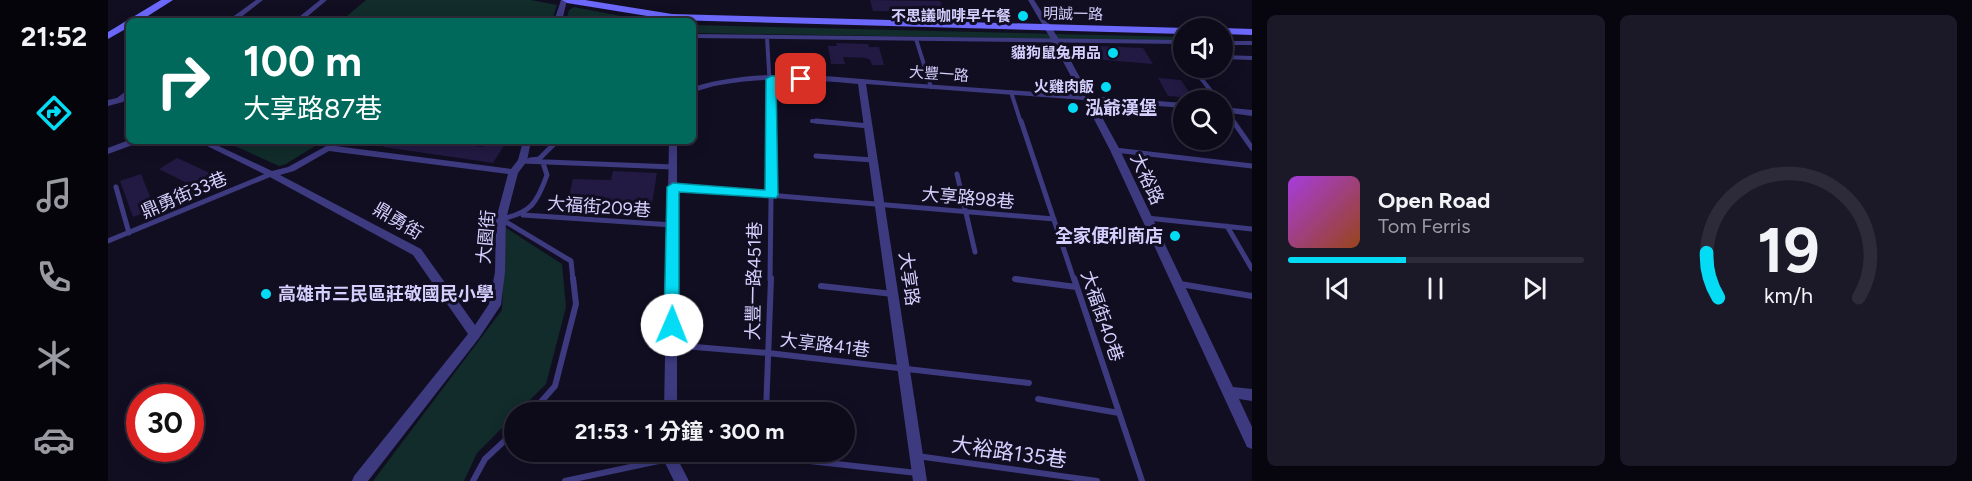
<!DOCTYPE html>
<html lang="zh-TW">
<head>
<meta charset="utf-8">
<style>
	body { margin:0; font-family:Figtree,"Noto Sans TC",sans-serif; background:#1b1827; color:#f1f3f6; height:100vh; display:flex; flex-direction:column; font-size:22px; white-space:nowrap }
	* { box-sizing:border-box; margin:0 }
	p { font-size:20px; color:#9a9aa2 }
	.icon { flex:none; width:33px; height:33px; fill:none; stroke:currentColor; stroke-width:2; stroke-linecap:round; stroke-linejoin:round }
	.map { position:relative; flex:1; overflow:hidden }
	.details { display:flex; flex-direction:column; gap:15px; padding:15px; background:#07060e; width:720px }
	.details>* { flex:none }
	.hud { position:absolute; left:18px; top:18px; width:570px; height:126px; border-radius:9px; box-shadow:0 3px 15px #0003,0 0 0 2px #2d2b39; background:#00695c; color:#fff; overflow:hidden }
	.tools { position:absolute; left:1065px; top:18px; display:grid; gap:12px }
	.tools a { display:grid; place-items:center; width:60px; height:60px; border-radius:50%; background:#0d0a1a; box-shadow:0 3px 15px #0003,0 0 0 2px #2d2b39; font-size:30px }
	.speed { position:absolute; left:18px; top:384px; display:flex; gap:12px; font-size:30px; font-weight:700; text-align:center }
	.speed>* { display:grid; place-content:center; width:78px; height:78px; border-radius:50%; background:#0d0a1a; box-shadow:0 3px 15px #0003,0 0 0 2px #2d2b39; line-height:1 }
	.speed .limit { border:9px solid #d22; background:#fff; color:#111 }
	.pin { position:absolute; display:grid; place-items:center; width:51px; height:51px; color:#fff; margin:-26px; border-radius:12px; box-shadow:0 3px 9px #0006 }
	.me { position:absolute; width:66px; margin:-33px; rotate:1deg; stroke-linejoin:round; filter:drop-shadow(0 0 4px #0008) }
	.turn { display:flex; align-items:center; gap:21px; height:126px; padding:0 18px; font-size:27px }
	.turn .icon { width:78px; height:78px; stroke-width:2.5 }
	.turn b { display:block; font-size:42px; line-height:51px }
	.details .tile { flex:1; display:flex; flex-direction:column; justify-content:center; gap:9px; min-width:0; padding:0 21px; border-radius:9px; background:#1b1827 }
	.details .dial { align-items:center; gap:0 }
	.dial svg { height:156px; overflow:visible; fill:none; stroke:#2d2b39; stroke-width:7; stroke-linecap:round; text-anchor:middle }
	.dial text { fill:#f1f3f6; stroke:none }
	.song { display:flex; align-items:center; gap:18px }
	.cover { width:72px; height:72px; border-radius:9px; background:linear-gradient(135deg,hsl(280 70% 55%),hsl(20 70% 35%)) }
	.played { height:6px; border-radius:3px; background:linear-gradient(90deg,#04dcf5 40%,#2d2b39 40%) }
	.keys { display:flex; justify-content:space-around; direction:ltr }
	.details .tiles { flex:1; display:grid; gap:15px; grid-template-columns:repeat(2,1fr) }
	.trip { position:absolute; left:396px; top:402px; width:351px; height:60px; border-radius:30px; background:#0d0a1a; box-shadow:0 3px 15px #0003,0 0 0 2px #2d2b39; font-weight:700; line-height:60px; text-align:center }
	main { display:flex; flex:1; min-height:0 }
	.dock { display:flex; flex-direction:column; width:108px; justify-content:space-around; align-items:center; background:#05040a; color:#9a9aa2 }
	.dock .icon { width:42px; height:42px }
	.dock .selected { color:#04dcf5 }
	.dock b { font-size:27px; color:#f1f3f6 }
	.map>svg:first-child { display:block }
</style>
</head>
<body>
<main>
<nav class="dock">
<b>21:52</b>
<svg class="icon selected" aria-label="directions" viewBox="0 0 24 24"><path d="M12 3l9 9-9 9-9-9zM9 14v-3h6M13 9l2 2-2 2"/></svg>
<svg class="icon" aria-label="music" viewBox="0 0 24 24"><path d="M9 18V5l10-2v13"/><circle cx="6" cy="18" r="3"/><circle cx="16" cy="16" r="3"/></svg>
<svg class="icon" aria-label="phone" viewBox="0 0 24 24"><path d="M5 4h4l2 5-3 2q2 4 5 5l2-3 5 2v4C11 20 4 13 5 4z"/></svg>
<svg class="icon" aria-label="climate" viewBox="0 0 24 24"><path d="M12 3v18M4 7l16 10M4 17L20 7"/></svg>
<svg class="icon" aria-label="car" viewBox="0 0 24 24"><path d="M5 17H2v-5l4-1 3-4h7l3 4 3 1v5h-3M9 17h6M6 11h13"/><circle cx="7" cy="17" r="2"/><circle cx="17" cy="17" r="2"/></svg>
</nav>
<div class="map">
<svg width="1144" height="481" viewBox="0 0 1144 481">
	<rect width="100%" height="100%" fill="#110e22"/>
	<path fill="#112c2b" d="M258 0H423L449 5 444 21H233Z
		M466 7 539 21H458L461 10Z
		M585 25 1075 37 1076 41 585 33Z
		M116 141H215L178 164 171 166Z
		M398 228 454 264 458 307 438 384 410 412H406V416L369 453 356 481H265L394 310Z"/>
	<path fill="#221a42" d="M762 0 832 1 838 12 765 11Z
		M728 43 760 44 761 47H771L776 65H764L762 60 758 58 735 57 737 64H723L720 46H729Z
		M967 45 1035 48 1045 64 973 58Z
		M1050 78 1073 80 1085 98 1060 96Z
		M276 141H325L375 147 376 145H381L384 142 397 144 385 163 276 147Z
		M69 158 87 166 116 180 97 192 51 169Z
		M505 171 549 173 542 216 493 214 497 197 461 196 465 179 503 180Z
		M33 174 47 209 25 217 12 181Z"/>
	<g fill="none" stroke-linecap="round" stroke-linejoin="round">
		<path stroke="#3d3a80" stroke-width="4" d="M585 36 1076 42
			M659 37 664 123
			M808 39 823 87
			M1066 42 1076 55
			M1114 43H1144
			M1114 57 1144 58
			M1085 68 1110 100
			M903 92 913 123
			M1114 107 1126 123
			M704 121 725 123"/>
		<path stroke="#3d3a80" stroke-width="5" d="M708 121 761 126
			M913 121 966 280
			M1125 121 1144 148
			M1007 150 1144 166
			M708 156 765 160
			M422 160 431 159 449 141
			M414 161 565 167
			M435 163 439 175C429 203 423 213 393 219L463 261 465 280
			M849 174 867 252
			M8 187 21 233
			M565 187 946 219
			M415 215 565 225
			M1039 218 1144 229
			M1119 226 1144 269
			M0 241 163 174
			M907 279 914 280
			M662 280 664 121"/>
		<path stroke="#3d3a80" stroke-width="6" d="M966 278 1034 481
			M907 279 968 287
			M1072 284 1144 296
			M713 286 785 294
			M563 345 660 353 921 383
			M930 399 1011 413
			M424 412 447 386 468 304 465 278
			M658 412 663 278
			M658 452 657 456 809 473
			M809 456 989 481
			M365 481 377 459 406 432
			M457 481 560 459"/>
		<path fill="#3d3a80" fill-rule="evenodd" d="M148 0H155L128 21H119Z
			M212 0H219L194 21H186Z
			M453 0H459L454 21H446Z
			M920 0H926L952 41 982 96 1076 103V108L985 101 1012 150 1125 387 1144 389V401L1131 399 1144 427V449L1139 447 1002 150 976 100 758 84 819 481H805L750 84C704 80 657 76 612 85 603 86 594 90 585 92V87C654 66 728 77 799 83 857 87 915 91 973 95L944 41Z
			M18 91H21V97L15 102 0 106V100L9 98Z
			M1114 107 1144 110V116L1114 112Z
			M21 140 31 141 30 143 0 154V148Z
			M89 141H100L164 171 180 167 220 145 403 169 410 160 415 141H423L419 161 410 173 398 219 397 272 393 305 371 338 260 481H244L246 476 360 334 305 255 160 176ZM221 151 400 174 388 219 387 272 381 304 367 325 313 249 172 175 186 171Z
			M561 141H569V412H556Z
			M555 452H569V458L581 481H566L555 459Z"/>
		<path fill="#6c68fc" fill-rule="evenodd" d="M53 0H65L32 21H21V27L0 39V32Z
			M454 0H477L564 14 1078 28H1076V34L564 20 459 3Z
			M1112 28H1114L1144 29V35L1114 34V28Z"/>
	</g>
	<path fill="#04dcf5" stroke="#038f9f" stroke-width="1.5" d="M693 76 697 77V81L668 82 670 195 668 198 571 192V325L569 330 564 332 558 330 556 325 559 187 565 183 657 190 658 79 663 76Z"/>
	<g fill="#04dcf5" stroke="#110e22" stroke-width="2">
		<circle cx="915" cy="16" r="6"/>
		<circle cx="1005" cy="53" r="6"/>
		<circle cx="998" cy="87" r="6"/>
		<circle cx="965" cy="108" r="6"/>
		<circle cx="1067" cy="236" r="6"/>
		<circle cx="158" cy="294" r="6"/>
	</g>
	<g text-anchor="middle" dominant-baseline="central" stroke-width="6" stroke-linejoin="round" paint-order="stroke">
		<g font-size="15" fill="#d5cffe" stroke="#110e22">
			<text transform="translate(965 14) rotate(1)">明誠一路</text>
			<text transform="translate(831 74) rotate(4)">大豐一路</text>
		</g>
		<g font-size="15" font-weight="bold" fill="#d5cffe" stroke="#110e22" text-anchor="end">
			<text x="903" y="16">不思議咖啡早午餐</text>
			<text x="993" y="53">貓狗鼠兔用品</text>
			<text x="986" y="87">火雞肉飯</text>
		</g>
		<g font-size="18" font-weight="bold" fill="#d5cffe" stroke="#110e22" text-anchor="start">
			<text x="977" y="108">泓爺漢堡</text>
			<text x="1055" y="236" text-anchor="end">全家便利商店</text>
			<text x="170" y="294">高雄市三民區莊敬國民小學</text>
		</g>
		<g font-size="18" fill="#d5cffe" stroke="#110e22">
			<text transform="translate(1039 179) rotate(65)">大裕路</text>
			<text transform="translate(76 195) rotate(-23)">鼎勇街33巷</text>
			<text transform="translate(860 198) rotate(5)">大享路98巷</text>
			<text transform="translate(491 207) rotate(4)">大福街209巷</text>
			<text transform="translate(290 221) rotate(31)">鼎勇街</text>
			<text transform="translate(378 237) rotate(-85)">大園街</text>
			<text transform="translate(801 279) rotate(82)">大享路</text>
			<text transform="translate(646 281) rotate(-89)">大豐一路451巷</text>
			<text transform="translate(994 316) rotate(71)">大福街40巷</text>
			<text transform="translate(717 345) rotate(7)">大享路41巷</text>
		</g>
		<g font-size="21" fill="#d5cffe" stroke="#110e22">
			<text transform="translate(901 452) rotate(8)">大裕路135巷</text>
		</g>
	</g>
</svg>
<div class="tools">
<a><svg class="icon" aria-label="sound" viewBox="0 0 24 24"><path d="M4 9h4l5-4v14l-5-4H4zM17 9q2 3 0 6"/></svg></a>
<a><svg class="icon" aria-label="search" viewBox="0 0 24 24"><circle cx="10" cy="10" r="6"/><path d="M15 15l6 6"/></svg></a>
</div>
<div class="speed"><div class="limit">30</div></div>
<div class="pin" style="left:693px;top:79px;background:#d93025"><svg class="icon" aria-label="arrive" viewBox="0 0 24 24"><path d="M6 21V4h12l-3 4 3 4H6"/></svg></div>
<svg class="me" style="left:564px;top:325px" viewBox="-20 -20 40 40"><circle r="19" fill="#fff"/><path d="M0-13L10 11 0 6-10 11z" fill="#04dcf5"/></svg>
<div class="trip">21:53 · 1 分鐘 · 300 m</div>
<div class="hud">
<div class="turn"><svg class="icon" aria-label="right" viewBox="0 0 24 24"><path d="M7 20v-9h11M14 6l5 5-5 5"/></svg><div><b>100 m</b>大享路87巷</div></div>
</div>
</div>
<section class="details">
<div class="tiles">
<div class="tile">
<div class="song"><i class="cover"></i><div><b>Open Road</b><p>Tom Ferris</p></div></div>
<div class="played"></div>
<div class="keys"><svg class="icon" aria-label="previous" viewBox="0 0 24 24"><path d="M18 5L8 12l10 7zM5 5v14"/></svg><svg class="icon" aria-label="pause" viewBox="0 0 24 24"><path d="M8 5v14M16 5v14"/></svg><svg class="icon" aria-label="next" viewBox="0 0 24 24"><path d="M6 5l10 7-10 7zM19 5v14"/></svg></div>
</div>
<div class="tile dial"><svg viewBox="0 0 100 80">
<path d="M14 69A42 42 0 1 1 86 69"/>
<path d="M14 69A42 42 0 0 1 8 46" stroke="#04dcf5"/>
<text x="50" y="56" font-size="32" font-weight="700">19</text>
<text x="50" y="72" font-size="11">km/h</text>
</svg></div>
</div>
</section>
</main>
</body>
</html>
